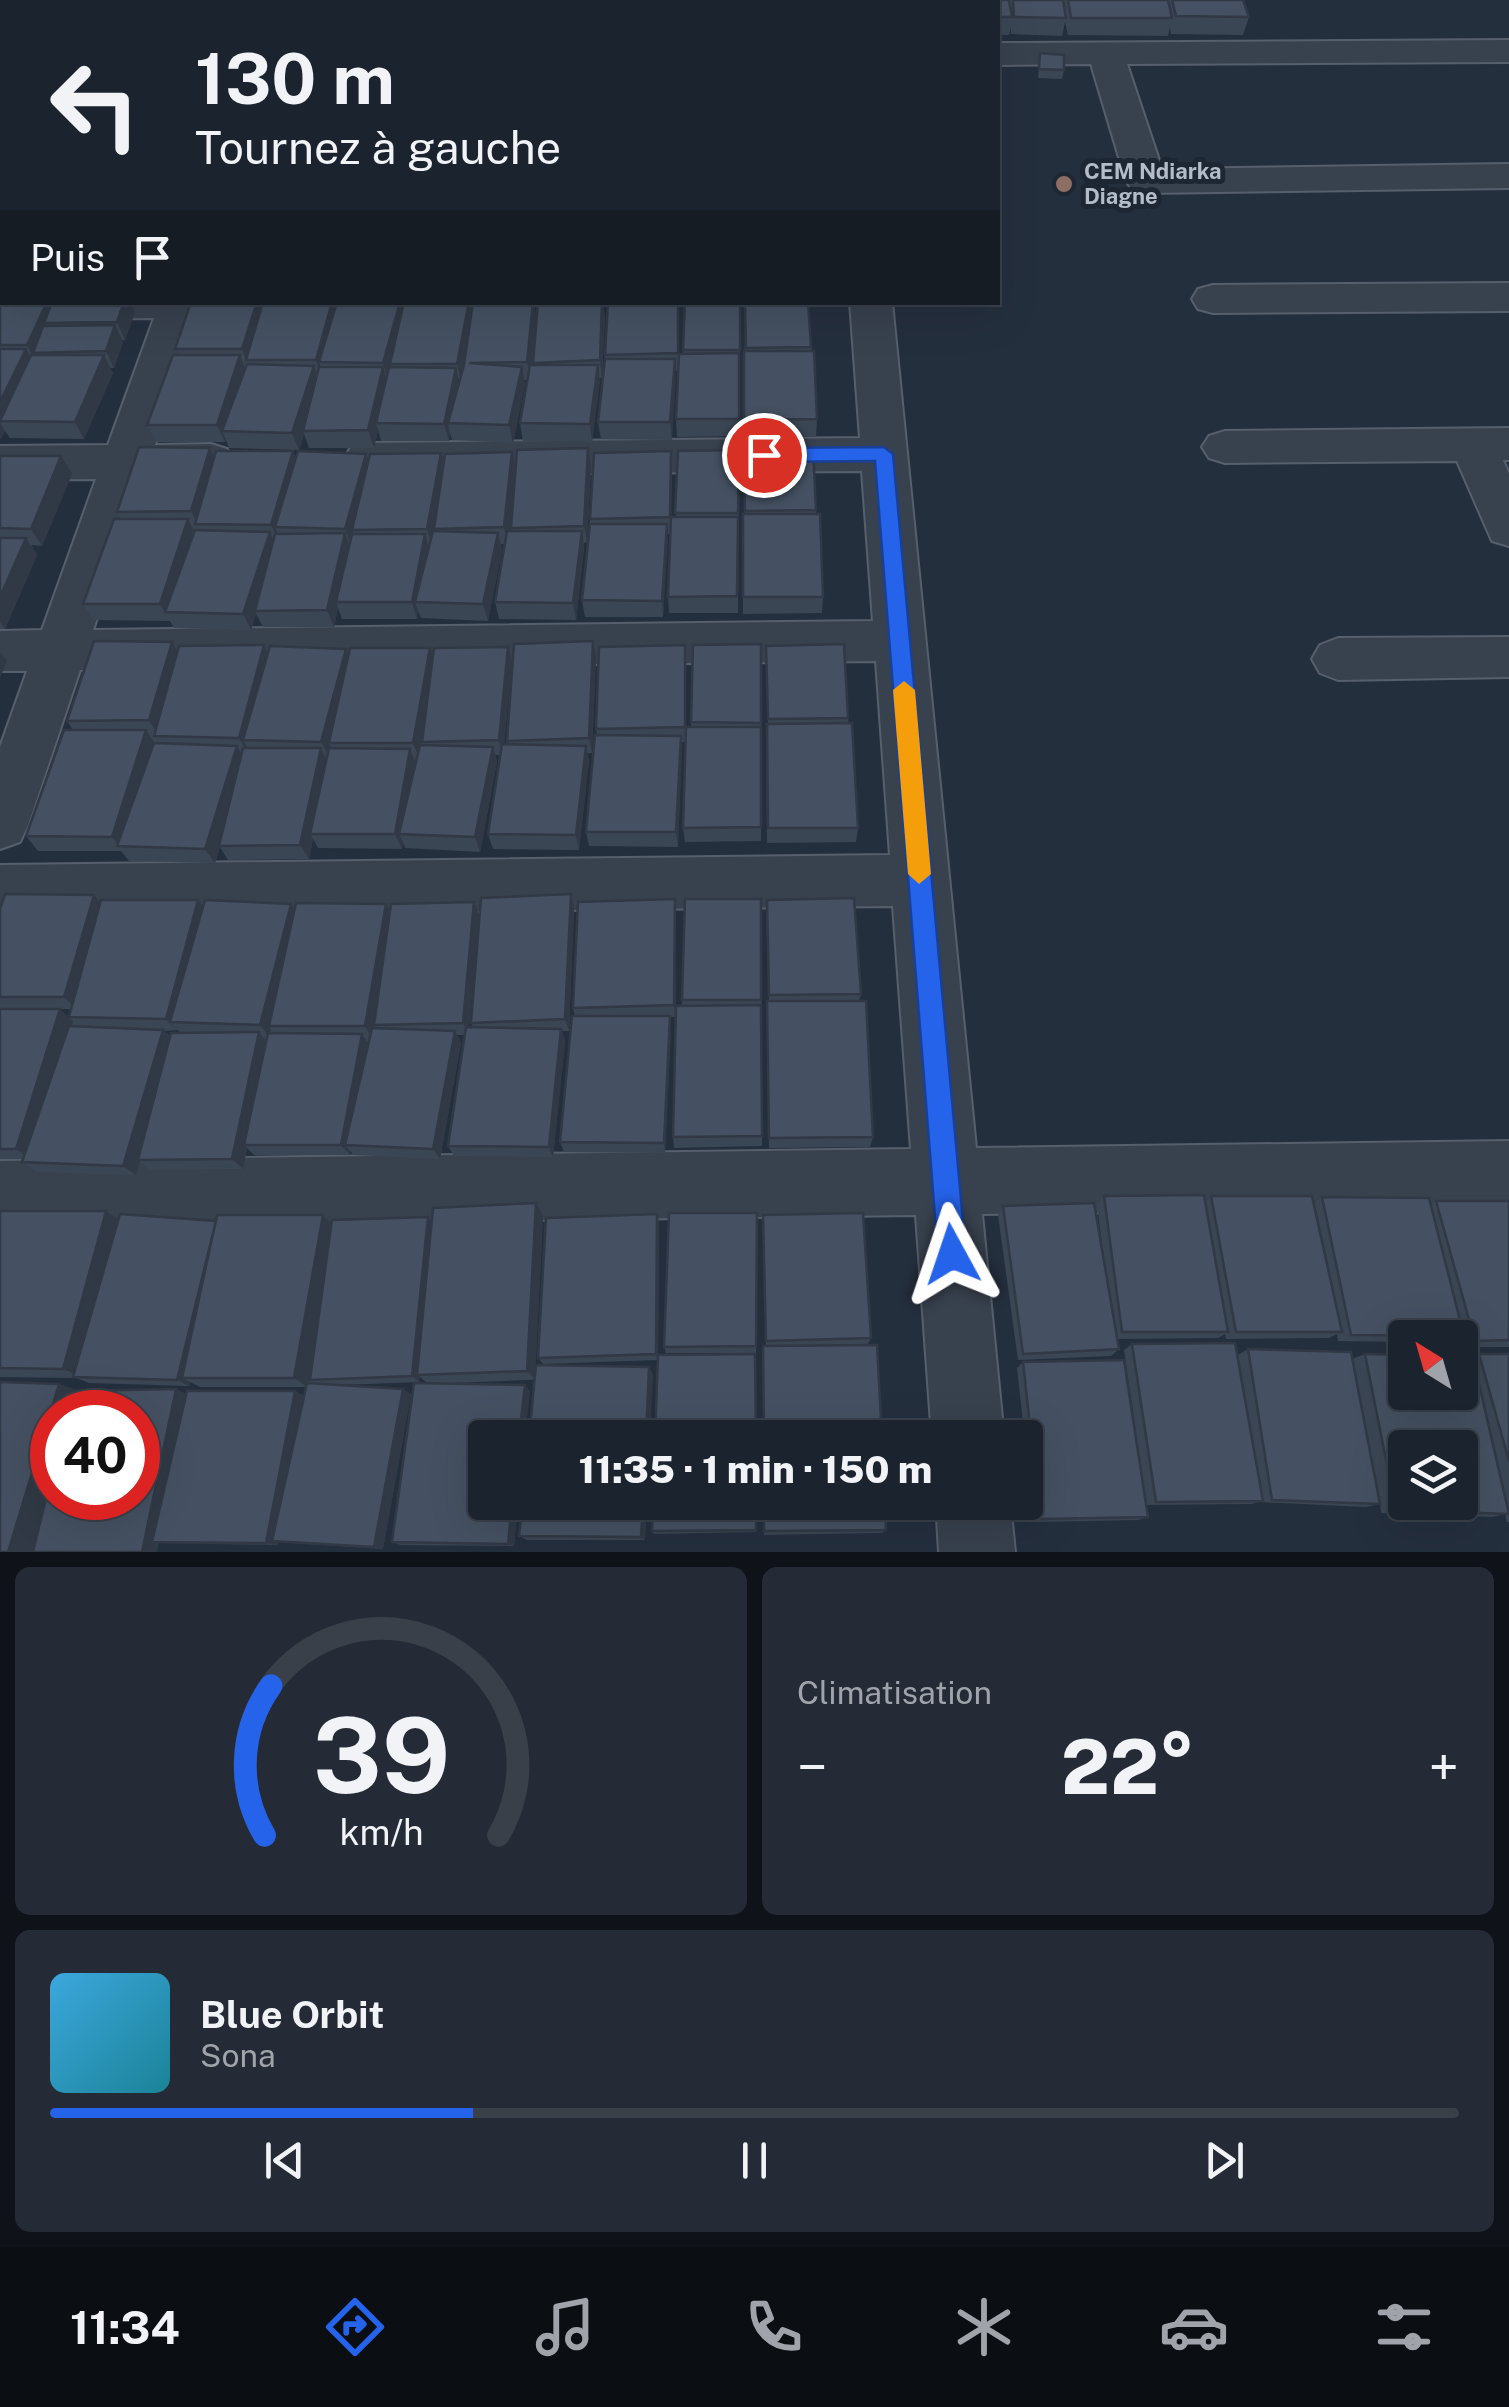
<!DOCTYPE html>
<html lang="fr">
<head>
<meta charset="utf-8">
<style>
	body { margin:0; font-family:"Public Sans",sans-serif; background:#242b36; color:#f1f3f6; height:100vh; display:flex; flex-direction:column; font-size:38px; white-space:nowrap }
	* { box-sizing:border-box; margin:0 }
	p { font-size:32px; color:#a0a4aa }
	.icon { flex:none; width:55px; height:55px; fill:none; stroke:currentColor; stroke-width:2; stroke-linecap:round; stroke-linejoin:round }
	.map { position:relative; height:1552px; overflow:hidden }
	.sheet { display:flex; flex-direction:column; gap:15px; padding:15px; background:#0f1319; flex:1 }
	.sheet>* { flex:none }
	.banner { position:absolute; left:0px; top:0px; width:1000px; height:305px; box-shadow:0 10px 40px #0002,0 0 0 2px #39404a; background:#1b232e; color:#f1f3f6; overflow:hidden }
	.needle { width:65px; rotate:323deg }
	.buttons { position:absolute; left:1388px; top:1320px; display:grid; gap:20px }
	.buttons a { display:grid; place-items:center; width:90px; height:90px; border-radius:10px; background:#1b232e; box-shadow:0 10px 40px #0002,0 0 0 2px #39404a; font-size:50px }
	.speed { position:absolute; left:30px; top:1390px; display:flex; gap:20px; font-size:50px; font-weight:700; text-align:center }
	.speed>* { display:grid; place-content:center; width:130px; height:130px; border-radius:50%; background:#1b232e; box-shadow:0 10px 40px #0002,0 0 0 2px #39404a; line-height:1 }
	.speed .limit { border:15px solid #d22; background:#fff; color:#111 }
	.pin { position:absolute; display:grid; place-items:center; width:85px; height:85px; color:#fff; margin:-42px; border:5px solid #fff; border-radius:50%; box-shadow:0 2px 10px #0007 }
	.me { position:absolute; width:110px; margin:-55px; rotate:355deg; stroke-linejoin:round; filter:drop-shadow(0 0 8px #0008) }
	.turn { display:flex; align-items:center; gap:35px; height:210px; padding:0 30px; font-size:45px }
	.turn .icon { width:130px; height:130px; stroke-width:2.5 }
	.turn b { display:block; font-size:70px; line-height:85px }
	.then { display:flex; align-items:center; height:95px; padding:0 30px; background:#0003; gap:20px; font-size:38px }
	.big { font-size:75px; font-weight:800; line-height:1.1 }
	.sheet .widget { flex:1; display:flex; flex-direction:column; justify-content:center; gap:15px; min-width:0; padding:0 35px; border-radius:15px; background:#242b36 }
	.sheet .dial { align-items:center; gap:0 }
	.dial svg { height:260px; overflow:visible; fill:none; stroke:#39404a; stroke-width:7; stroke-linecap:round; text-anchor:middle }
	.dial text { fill:#f1f3f6; stroke:none }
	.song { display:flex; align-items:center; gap:30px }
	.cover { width:120px; height:120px; border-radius:15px; background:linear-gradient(135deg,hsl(200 70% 55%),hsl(190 70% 35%)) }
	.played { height:10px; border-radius:5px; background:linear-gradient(90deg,#2563eb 30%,#39404a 30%) }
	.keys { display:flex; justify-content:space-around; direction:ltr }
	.heat { display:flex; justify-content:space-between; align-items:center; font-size:55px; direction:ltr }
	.sheet .tiles { flex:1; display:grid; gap:15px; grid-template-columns:1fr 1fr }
	.widget:last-child { grid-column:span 2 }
	.trip { position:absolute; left:468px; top:1420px; width:575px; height:100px; border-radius:10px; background:#1b232e; box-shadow:0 10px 40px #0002,0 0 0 2px #39404a; font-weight:800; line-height:100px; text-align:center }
	.tabs { display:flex; height:160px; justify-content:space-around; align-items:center; background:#0b0e12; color:#a0a4aa }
	.tabs .icon { width:70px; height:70px }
	.tabs .selected { color:#2563eb }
	.tabs b { font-size:45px; color:#f1f3f6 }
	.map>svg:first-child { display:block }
</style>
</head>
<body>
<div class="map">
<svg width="1509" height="1552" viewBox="0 0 1509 1552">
	<rect width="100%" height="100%" fill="#242f3e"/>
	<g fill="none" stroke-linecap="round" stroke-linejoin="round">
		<defs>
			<path id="minor" d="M828 0H862V2H828Z
				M1509 40V62L1127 64 1162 169 1509 164V188L1146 193 1132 189 1126 181 1091 64 998 65V43Z
				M0 51H2V73H0Z
				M1509 283V311L1213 313 1198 309 1192 299 1198 289 1213 285Z
				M0 292 2 302H452L446 312 431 316 197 318 155 445 211 444 227 449 234 461 227 473 211 478H144L93 630 873 621 862 471 367 475 351 471 344 459 351 447 367 443 860 438 850 302H892L976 1148 1509 1141V1207L982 1214 1004 1438H932L916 1215 0 1227V1161L911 1149 893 906 0 917V865L890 855 876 661 80 670 28 825 20 842 0 849V747L27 671H0V631L42 630 96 479 0 480V446L108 445 154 318 0 320Z
				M1509 428V460H1503L1509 474V546L1492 541 1457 461 1225 463 1209 458 1202 447 1209 436 1225 431Z
				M1509 637V677L1338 680 1320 673 1312 659 1320 645 1338 638Z
				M936 1502H1010L1015 1552H939Z"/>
		</defs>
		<use href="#minor" stroke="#565f6c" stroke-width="4"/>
		<use href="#minor" fill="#38414e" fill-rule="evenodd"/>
	</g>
	<path fill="#3b4654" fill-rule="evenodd" d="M0 0H249L247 2H2V49H0Z
		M900 0H951V2H900Z
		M952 0H1243L1249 17 1243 35 1171 34 1170 27 1168 36 1068 35 1065 22 1062 36 1011 34V27L1009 35H998V2H952Z
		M1040 53 1064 70 1062 79 1038 78Z
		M0 166H2V289H0Z
		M0 295 135 312 125 340H122L123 342 114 368H110L113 373 84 439 10 438 5 431 0 439Z
		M191 302H261L262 305 336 307 401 302 402 308 404 302H470L472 310 534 302 536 318 532 365 605 314 602 378H599L592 442 523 441 520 423 527 380H524L525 384 513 443 452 440 450 433 449 441H381L378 430 374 448H309L304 434 299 450 229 448 226 440 225 442H156L147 425 178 355 175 349Z
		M685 302H740V436L677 437 676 419 678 371H675L672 440 601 439 598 422 605 355 679 316V358L683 354Z
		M745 302H808L817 419 816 437H744Z
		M739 450 738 613H669L668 597 671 534H667L663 617H585L582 600 590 519 672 468 671 518 676 517 678 451Z
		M813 450 816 514 823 597 822 613 743 614V514H745L743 451Z
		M293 451 296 459 366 454 368 460 441 453 444 464 512 452 515 468 591 465 587 542 584 543V548L576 620 499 619 495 602 504 544H501L502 550 488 621 421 618 418 611 417 619H342L338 608 334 627H263L256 614 251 630 174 628 170 621 93 620 83 604 121 519 117 512 214 457ZM514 485 511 531H509Z
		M0 456 72 474 42 546 31 545 37 555 5 629H0Z
		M172 642 177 650 264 645 268 653 349 655 430 648 433 658 508 647 512 663 504 744H508L507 741 596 657 592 753H587L589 761 579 850 493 849 488 834 501 755H495L497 762 480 852 405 848 403 842 402 849 318 848 313 839 309 859 228 860 220 847 215 863 129 861 121 851H38L26 836 73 730 67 721Z
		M761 644V841L685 842 683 828 686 742H682L678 847 589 846 586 832 597 735 596 729 685 645 686 740 691 727 693 645Z
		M766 662 848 718 858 828 856 842 767 843 766 739 768 724Z
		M94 895 101 902 198 900 203 906 390 912 474 902 479 915 469 1027 473 1028 471 1023 574 908 569 1031H562L565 1041 553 1157 454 1156 448 1146 465 1035H457L461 1043 440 1159 354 1155 350 1151V1155H254L247 1148 243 1169 151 1170 140 1162 136 1175 37 1172 22 1162 23 1159H0V909ZM47 1009H71L69 1017ZM178 1030 180 1033 170 1036 164 1031Z
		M761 899 762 1146 674 1148 673 1137 676 1017H670L671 1028 665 1153 564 1152 560 1142 575 1016 573 1008 676 912V1014L682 1006V1000Z
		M766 914 861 994 859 1001 873 1137 870 1147 769 1148 767 1013 769 1001Z
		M1104 1196 1206 1202 1211 1196 1313 1204 1322 1197 1431 1204 1436 1201H1509V1347H1460V1338H1405V1342L1338 1341 1337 1334 1329 1338 1226 1339 1225 1334 1218 1338 1117 1339 1119 1349 1111 1356 1018 1360 998 1215 1003 1206 1104 1259 1097 1205Z
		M0 1211H106L118 1219 216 1221 323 1215 332 1224 428 1217 432 1222 543 1216 535 1377 653 1375 428 1384 420 1377 419 1382 341 1385 411 1394 383 1549 278 1542V1545L158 1543 157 1552H0L59 1384 76 1390 186 1394 295 1391 304 1396 307 1387H200L190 1382 189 1386 89 1383 76 1378 0 1377Z
		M757 1213 756 1353H666L664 1347Z
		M657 1214 659 1223 658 1360 543 1364 538 1358Z
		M763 1215 871 1338 868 1344 766 1346Z
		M1132 1344 1238 1355 1248 1349 1352 1359 1365 1354 1471 1358 1479 1354H1509V1522H1507L1505 1514 1492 1517 1381 1513 1380 1504 1366 1507 1259 1502 1251 1504 1146 1505 1124 1350Z
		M1023 1362 1148 1517 1138 1520 1034 1522 1017 1368Z
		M530 1391 485 1502H518L514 1546 401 1545 392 1542Z
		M523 1502H647L645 1540H527L519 1536Z
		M756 1502V1532L654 1534 652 1531Z
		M764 1502 886 1530 882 1533 764 1535Z"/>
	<path fill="#303945" d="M47 302H54L44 323 50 334 33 353 38 361 37 363 27 345Z
		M124 302H130L135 312 125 340 117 322Z
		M257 302H261L265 314 246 360 242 349Z
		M332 302H335L339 317 319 362 323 375 322 378 316 360Z
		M401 302 405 319 390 364 391 369 388 381 383 363Z
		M469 302 473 318 461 381 457 364Z
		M534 302 536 318 530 380 527 362Z
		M602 302 605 314 602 378 600 360Z
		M115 325 123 342 114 368 106 351Z
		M26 349 36 367 0 421V402Z
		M104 355 113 373 84 439 75 422Z
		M240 355 247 373 222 431 226 440 225 442 217 425Z
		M675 359 676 377 672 440 670 422Z
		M598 365 600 383 592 442 590 424Z
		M314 366 320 383 303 431 304 434 299 450 292 433Z
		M383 367 388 384 376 423 378 430 374 448 368 430Z
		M522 367 525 384 513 443 509 425Z
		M456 368 460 385 448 423 450 433 449 441 444 424Z
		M0 422 5 431 1 439 0 437Z
		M210 448 218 466 197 524 191 511Z
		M588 448 591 465 587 542 584 526Z
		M293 451 299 468 275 527 280 539 279 542 271 525Z
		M671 451 672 468 671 534 670 517Z
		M512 452 516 470 508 544 504 527Z
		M441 453 446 471 432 546 427 529Z
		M366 454 372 471 352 530 354 534 351 545 345 529Z
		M61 456 72 474 42 546 31 529Z
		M188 519 196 536 165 612 160 604Z
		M667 524 668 541 663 617 662 601Z
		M582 531 584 548 576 620 573 603Z
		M270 532 277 549 255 611 256 614 251 630 243 614Z
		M345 533 351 550 336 602 338 608 334 627 327 610Z
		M498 533 502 550 488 621 483 604Z
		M425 534 430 551 415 602 418 611 417 619 412 602Z
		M26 538 37 555 5 629 0 622V597Z
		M593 641 596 657 592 753 589 738Z
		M172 642 182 658 159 736 149 720Z
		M264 645 272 661 243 740 249 750 248 753 239 738Z
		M508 647 512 663 503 755 499 740Z
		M430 648 435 664 419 758 413 743Z
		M346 649 353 665 329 743 331 747 329 757 321 742Z
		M0 652 7 661 0 678Z
		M146 730 156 745 120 847 112 837Z
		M681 736 682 751 678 847 676 832Z
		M237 746 246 761 215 863 205 849Z
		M586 746 589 761 579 850 576 835Z
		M493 747 497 762 480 852 475 837Z
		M321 748 328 763 310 834 313 839 309 859 300 845Z
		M410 749 416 764 399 834 403 842 402 849 395 834Z
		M571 894 574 908 569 1031 565 1019Z
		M94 895 106 909 77 1009 64 997Z
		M675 899 676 912V1017L674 1005Z
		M198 900 208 913 170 1022 178 1031 166 1019Z
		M474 902 479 915 468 1034 463 1023Z
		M291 904 300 918 269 1026 271 1030 269 1037 260 1025Z
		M386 904 393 917 372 1038 365 1026Z
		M60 1009 73 1021 31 1159 16 1149Z
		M670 1016 671 1028 665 1153 664 1143Z
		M561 1029 565 1041 553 1157 549 1147Z
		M163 1030 175 1042 136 1175 123 1166Z
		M455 1031 461 1043 440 1159 433 1149Z
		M259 1032 268 1044 244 1145 247 1148 243 1169 232 1159Z
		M362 1034 369 1045 345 1145 350 1151V1155L341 1145Z
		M536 1203 543 1216 535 1379 527 1371Z
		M106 1211 126 1224 85 1378 63 1369Z
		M657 1214 659 1223 658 1360 656 1354Z
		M323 1215 336 1228 308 1387 294 1378Z
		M428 1217 435 1226 417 1375 420 1377 419 1382 412 1376Z
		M218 1222 182 1378 190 1382 189 1386 177 1380Z
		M649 1367 653 1375 650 1438H646Z
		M59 1384 81 1392 76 1412H52V1491L34 1552H8Z
		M525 1385 530 1391 525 1438H519Z
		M176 1389 189 1395 152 1542 158 1543 157 1552H142Z
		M403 1389 411 1394 383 1549 374 1547Z
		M295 1391 305 1397 272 1541 278 1542V1545L266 1543Z
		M512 1502H518L514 1546 508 1544Z
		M643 1502H647L645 1540 641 1537Z"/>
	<path fill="#455162" stroke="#303945" stroke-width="2.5" fill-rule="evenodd" d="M0 0H123L122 2H2V31H0Z
		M128 0H172L171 2H126Z
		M177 0H235L234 2H176Z
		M696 0H742L741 2H695Z
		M745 0H803V2H745Z
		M903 0H933V2H903Z
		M957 0H1009L1012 17H998V2H957Z
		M1013 0H1063L1066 18 1014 17Z
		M1068 0H1168L1172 18H1071Z
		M1172 0H1243L1249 17 1176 16Z
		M1040 53 1064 55V70L1039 69Z
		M0 166H2V215H0Z
		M0 219H2V271H0Z
		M0 295H2V302H47L27 345H0Z
		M52 302H124L117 322 44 323Z
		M191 302H257L242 349H175Z
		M263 302H332L316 360H246Z
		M337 302H400L383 363 319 362Z
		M404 302H469L457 364H390Z
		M473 302H533L527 362 469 363 522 367 509 425 448 423 464 365Z
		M538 302H602L600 360 533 363Z
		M608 302H678V353L605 355Z
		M685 302H740V350H683Z
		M745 302H808L811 347 746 348Z
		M115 325 106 351 33 353 43 326Z
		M0 349H26L0 402Z
		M744 351H814L817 419 744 420Z
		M739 353V419H676L679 354Z
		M31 355H104L75 422 0 421Z
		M173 355H240L217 425H147Z
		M605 359H675L670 422H598Z
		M247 364 314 366 292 433 222 431Z
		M530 365H598L590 424 520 423Z
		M319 367H383L368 430 303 431Z
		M389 367 456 368 444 424 376 423Z
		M139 447 210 448 191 511 117 512Z
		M588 448 584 526 511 528 517 450Z
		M739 450 738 513H675L678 451Z
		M813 450 816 510 745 511 743 451Z
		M216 451H293L271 525 195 524Z
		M298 451 366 454 345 529 275 527Z
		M671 451 670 517 590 519 594 453Z
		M512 452 504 527 434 529 445 454Z
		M441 453 427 529 352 530 370 454Z
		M0 456H61L31 529 0 528Z
		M743 514H820L823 597H743Z
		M671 517H738L737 596 668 597Z
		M114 519H188L160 604H83Z
		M590 524H667L662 601 582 600Z
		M195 530 270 532 243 614 165 612Z
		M433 531 498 533 483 604 415 602Z
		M507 531H582L573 603 495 602Z
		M345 533 327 610 255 611 275 534Z
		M352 534H425L412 602H336Z
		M0 538H26L0 597Z
		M94 641 172 642 149 720 67 721Z
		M593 641 589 738 507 741 514 644Z
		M761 644V723L691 722 693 645Z
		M844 644 848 718 768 719 766 646Z
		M264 645 239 738 154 736 179 646Z
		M685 645V727L596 729 599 647Z
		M270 646 346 649 321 742 243 740Z
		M508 647 499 740 422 742 434 648Z
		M350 648H430L413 743H329Z
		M852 723 858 828H768L767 724Z
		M686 727H761V827L683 828Z
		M64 730H146L112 837 26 836Z
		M595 735 681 736 676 832H586Z
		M154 743 237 746 205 849 117 846Z
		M502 744 586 746 576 835 488 834Z
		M420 745 493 747 475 837 399 834Z
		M243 748H321L300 845 219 846Z
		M329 748 410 749 395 834H310Z
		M5 894 94 895 64 997H0V909Z
		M571 894 565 1019 471 1023 481 898Z
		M854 898 861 994 769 995 767 900Z
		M675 899 674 1005 573 1008 578 902Z
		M685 899H761V1000H682Z
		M101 900H198L166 1019 69 1017Z
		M205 900 291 904 260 1025 170 1022Z
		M474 902 463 1023 374 1025 391 904Z
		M296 903 386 904 365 1026H269Z
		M767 1001H866L873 1137 769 1138Z
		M761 1005 762 1136 673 1137 676 1006Z
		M0 1009H60L16 1149H0Z
		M572 1016H670L664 1143 560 1142Z
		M69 1026 163 1030 123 1166 22 1162Z
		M466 1027 561 1029 549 1147 448 1146Z
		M372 1028 455 1031 433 1149 345 1145Z
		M259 1032 232 1159 138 1160 171 1033Z
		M268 1033 362 1034 341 1145H244Z
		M1204 1195 1228 1332H1122L1104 1196Z
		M1211 1196H1312L1342 1332H1236Z
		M1322 1197 1429 1198 1464 1336 1351 1335Z
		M1436 1201H1509V1340L1475 1341Z
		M536 1203 527 1371 417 1375 433 1208Z
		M1094 1203 1119 1349 1023 1354 1003 1206Z
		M0 1211H106L63 1369 0 1368Z
		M669 1213H757L756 1346 664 1347Z
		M863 1213 871 1338 766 1341 763 1215Z
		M120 1214 216 1221 177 1380 73 1377Z
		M657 1214 656 1354 538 1358 546 1218Z
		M217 1215H323L294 1378H182Z
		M428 1217 412 1376 310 1380 332 1220Z
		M1235 1343 1263 1501 1156 1502 1132 1344Z
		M877 1345 882 1438H764L763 1346Z
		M1248 1349 1351 1352 1380 1504 1272 1500Z
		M755 1354 756 1438H655L658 1355Z
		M1365 1354 1405 1355V1392H1460V1357L1473 1358 1509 1514 1396 1510ZM1405 1448H1460V1502H1405Z
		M1479 1354H1509V1461Z
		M1124 1360 1148 1517 1040 1519 1023 1362Z
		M536 1365 649 1367 646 1438H529Z
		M0 1382 59 1384 8 1552H0Z
		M307 1383 403 1389 374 1547 272 1541Z
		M414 1383 525 1385 519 1438H485V1502H512L508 1544 392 1542Z
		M176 1389 142 1552H33L52 1473V1498H138V1412H68L73 1391Z
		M187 1391H295L266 1543 152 1542Z
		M523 1502H643L641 1537 519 1536Z
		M653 1502H756V1530L652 1531Z
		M764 1502H885L886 1530 764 1531Z"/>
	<path fill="#2563eb" stroke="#184099" stroke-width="2.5" d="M884 447 893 454 966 1254 962 1264 952 1269 942 1264 938 1254 875 461 764 462 754 455 764 448Z"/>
	<path fill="#f59e0b" d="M904 681 915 690 931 874 919 884 908 874 893 690Z"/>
	<circle fill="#8d6e63" stroke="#1d2633" stroke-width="4" cx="1064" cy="184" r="10"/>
	<g text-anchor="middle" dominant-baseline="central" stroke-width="10" stroke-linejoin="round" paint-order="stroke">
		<g font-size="22" font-weight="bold" fill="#b4bcc9" stroke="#1d2633" text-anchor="start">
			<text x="1084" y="171">CEM Ndiarka<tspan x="1084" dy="25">Diagne</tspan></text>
		</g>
	</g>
</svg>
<div class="buttons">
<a><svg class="needle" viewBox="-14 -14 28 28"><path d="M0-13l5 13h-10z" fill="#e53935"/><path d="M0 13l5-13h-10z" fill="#a0a4aa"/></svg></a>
<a><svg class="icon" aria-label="layers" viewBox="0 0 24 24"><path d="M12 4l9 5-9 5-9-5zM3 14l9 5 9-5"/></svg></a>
</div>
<div class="speed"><div class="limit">40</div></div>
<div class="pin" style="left:764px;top:455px;background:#d93025"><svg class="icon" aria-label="arrive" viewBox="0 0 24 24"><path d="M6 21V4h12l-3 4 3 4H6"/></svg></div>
<svg class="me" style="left:952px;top:1254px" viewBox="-20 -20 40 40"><path d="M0-17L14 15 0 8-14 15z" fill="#2563eb" stroke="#fff" stroke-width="4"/></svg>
<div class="trip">11:35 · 1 min · 150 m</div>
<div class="banner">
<div class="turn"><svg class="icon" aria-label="left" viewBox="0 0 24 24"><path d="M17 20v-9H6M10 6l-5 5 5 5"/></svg><div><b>130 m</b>Tournez à gauche</div></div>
<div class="then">Puis<svg class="icon" aria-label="arrive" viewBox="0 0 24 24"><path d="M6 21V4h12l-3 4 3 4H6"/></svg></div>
</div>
</div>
<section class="sheet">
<div class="tiles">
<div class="widget dial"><svg viewBox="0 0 100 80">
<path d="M14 69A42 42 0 1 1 86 69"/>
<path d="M14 69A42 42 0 0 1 16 23" stroke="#2563eb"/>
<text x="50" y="56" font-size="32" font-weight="700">39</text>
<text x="50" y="72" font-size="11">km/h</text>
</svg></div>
<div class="widget"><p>Climatisation</p>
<div class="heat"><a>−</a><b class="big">22°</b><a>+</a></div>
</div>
<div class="widget">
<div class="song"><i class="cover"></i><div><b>Blue Orbit</b><p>Sona</p></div></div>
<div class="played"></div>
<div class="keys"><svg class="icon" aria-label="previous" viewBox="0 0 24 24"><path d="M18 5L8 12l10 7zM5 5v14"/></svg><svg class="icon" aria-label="pause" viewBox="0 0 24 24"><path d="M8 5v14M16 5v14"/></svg><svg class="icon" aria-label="next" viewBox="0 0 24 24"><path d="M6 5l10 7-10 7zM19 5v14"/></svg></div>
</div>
</div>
</section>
<nav class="tabs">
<b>11:34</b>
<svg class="icon selected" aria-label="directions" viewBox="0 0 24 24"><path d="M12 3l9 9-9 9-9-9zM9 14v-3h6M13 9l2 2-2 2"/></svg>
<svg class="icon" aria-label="music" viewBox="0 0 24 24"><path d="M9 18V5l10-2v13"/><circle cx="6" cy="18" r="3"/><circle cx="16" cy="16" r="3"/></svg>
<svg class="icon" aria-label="phone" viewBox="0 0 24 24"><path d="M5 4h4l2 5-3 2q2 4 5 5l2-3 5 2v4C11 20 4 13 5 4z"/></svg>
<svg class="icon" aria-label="climate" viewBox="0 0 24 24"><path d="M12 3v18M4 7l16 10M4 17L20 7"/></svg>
<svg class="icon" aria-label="car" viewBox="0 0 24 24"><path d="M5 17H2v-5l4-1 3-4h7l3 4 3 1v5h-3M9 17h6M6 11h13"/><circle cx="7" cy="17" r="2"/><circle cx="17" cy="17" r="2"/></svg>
<svg class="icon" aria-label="filters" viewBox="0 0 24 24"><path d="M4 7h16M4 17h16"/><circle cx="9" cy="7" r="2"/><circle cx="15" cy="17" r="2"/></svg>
</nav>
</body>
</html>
